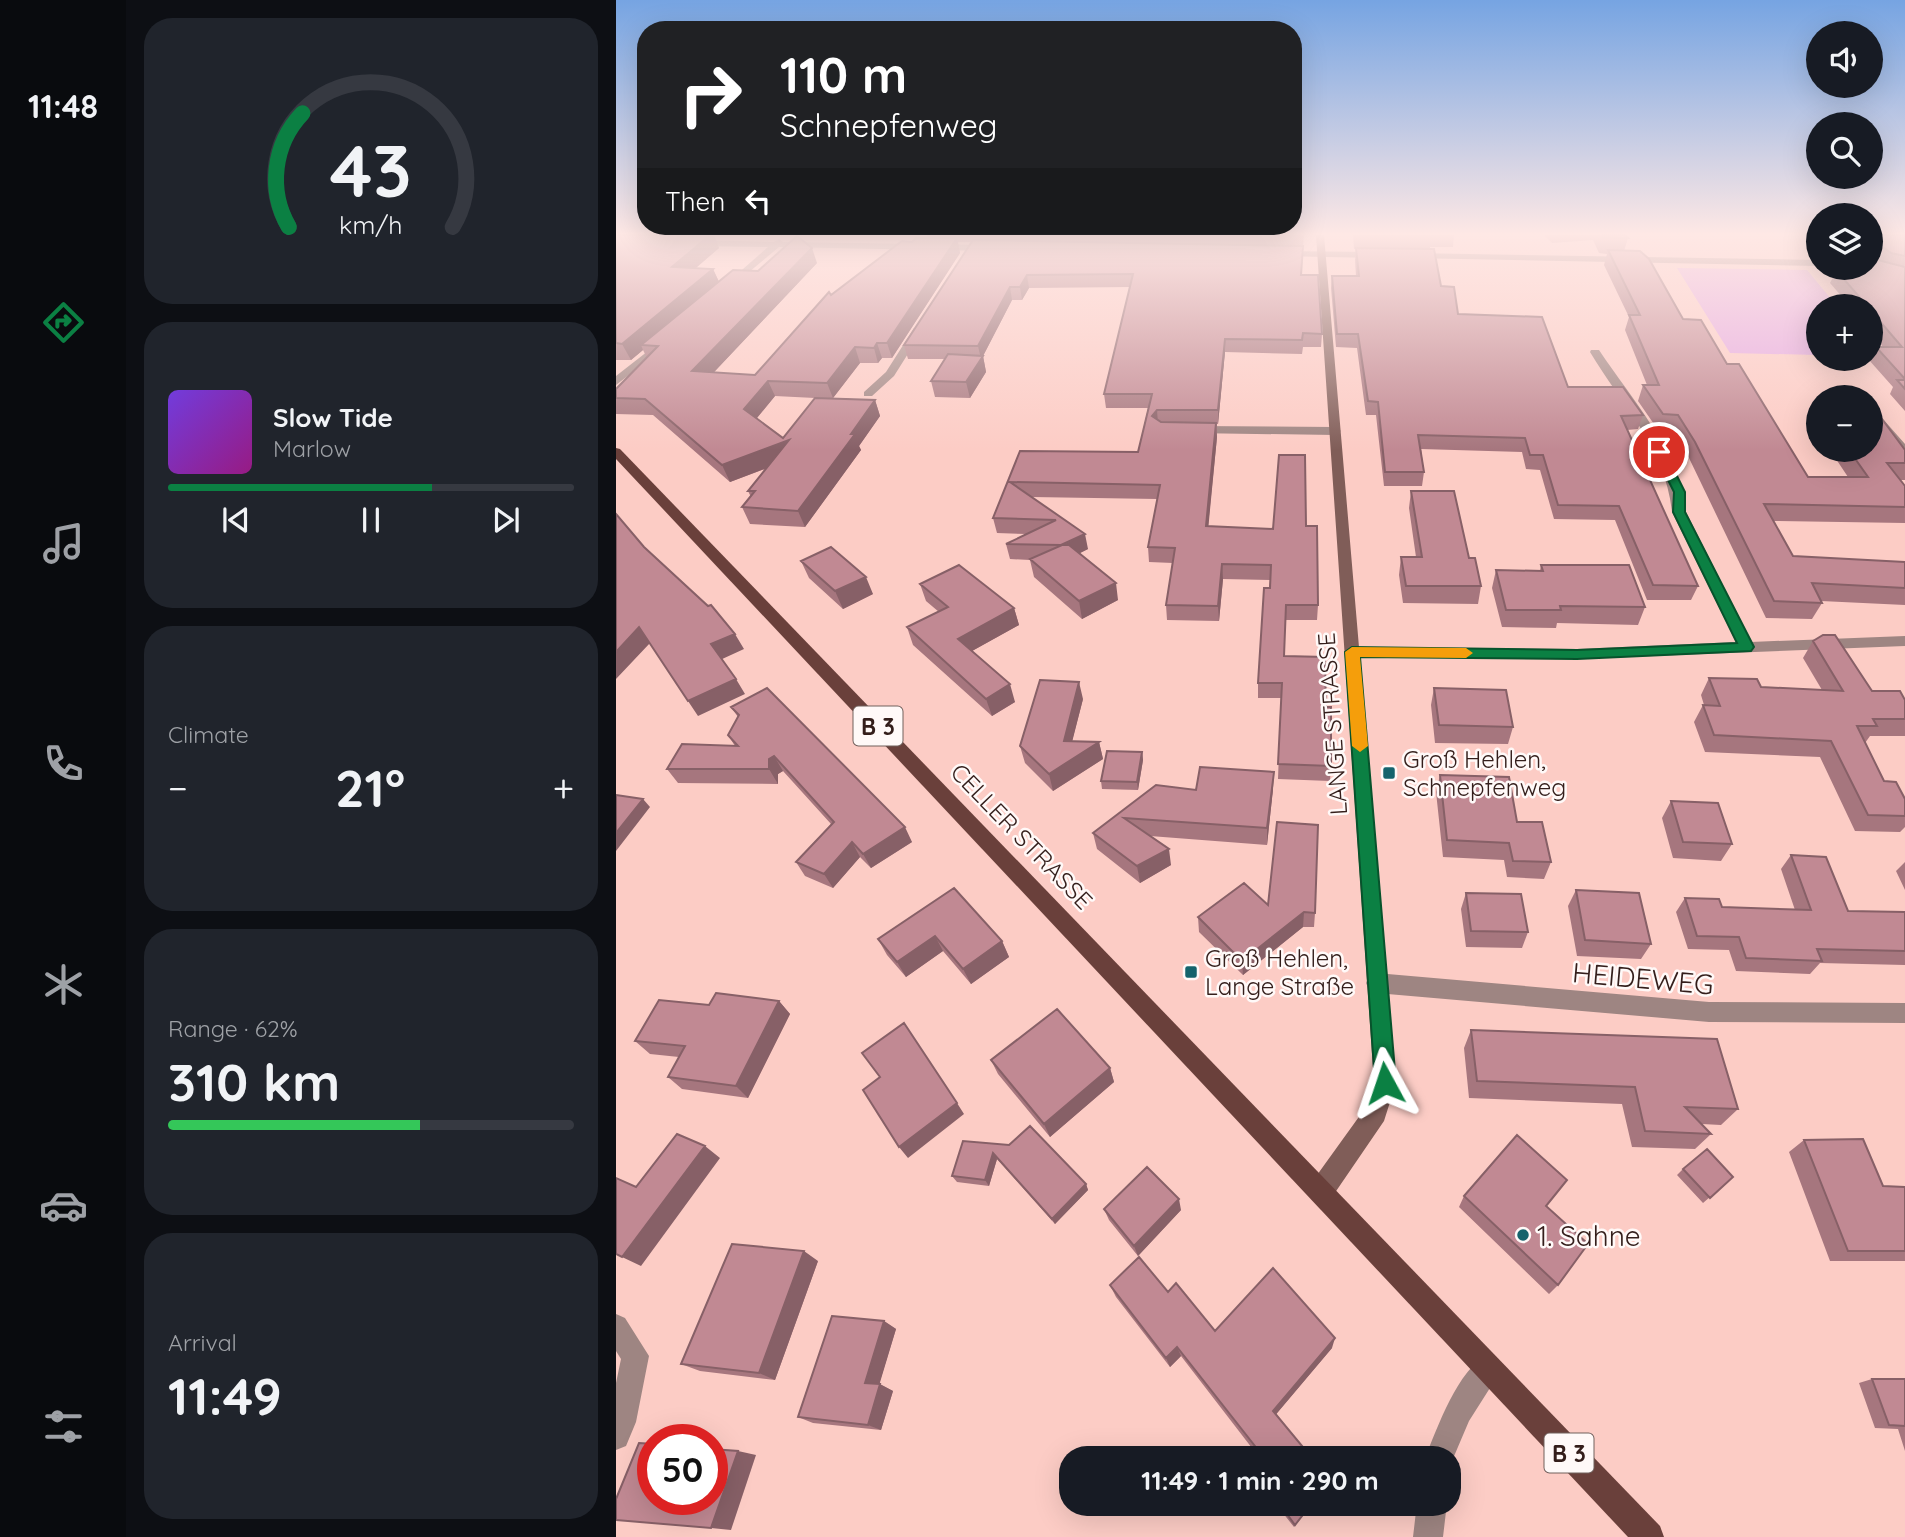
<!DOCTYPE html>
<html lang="en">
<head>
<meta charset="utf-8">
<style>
	body { margin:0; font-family:Quicksand,sans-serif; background:#20242c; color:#f1f3f6; height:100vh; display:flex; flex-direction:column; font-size:26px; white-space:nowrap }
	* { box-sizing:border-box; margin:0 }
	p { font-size:23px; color:#9ea1a6 }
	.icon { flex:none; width:38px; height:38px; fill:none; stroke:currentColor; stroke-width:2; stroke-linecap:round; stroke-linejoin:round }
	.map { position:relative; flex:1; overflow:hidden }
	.details { display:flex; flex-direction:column; gap:18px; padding:18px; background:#0d0f14; width:490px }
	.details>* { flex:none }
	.guide { position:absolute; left:21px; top:21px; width:665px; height:214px; border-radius:28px; box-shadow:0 7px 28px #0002; background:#202124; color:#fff; overflow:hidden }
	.tools { position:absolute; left:1190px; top:21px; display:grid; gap:14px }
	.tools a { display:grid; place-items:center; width:77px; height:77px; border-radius:50%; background:#171b24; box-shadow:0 7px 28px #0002; font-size:35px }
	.speed { position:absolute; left:21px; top:1424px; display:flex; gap:14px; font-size:35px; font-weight:700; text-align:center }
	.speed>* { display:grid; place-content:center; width:91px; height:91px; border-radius:50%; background:#171b24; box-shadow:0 7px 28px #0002; line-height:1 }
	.speed .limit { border:10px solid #d22; background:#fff; color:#111 }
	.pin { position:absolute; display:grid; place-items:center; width:60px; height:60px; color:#fff; margin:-30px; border:4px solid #fff; border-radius:50%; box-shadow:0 2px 7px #0007 }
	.me { position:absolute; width:77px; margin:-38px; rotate:355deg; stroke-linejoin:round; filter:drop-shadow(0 0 5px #0008) }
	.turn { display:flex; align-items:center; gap:24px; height:147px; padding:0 28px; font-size:32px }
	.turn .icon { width:91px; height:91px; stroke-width:2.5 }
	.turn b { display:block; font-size:49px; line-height:60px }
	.then { display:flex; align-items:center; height:66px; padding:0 28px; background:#0003; gap:14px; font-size:26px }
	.big { font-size:52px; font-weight:800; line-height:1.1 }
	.details .card { flex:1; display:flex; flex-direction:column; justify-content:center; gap:10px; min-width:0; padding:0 24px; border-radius:28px; background:#20242c }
	.details .dial { align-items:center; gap:0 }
	.dial svg { height:182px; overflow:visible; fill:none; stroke:#363941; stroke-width:7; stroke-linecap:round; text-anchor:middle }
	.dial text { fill:#f1f3f6; stroke:none }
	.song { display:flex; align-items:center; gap:21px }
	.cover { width:84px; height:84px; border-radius:10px; background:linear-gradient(135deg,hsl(260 70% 55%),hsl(310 70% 35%)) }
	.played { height:7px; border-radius:4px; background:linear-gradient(90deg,#0b8043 65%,#363941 65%) }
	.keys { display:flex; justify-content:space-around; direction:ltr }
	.heat { display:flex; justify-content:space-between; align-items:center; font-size:38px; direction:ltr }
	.charge { height:10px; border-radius:5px; background:linear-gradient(90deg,#34c759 62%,#363941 0) }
	.trip { position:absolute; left:443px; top:1446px; width:402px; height:70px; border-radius:28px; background:#171b24; box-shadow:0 7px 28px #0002; font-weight:800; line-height:70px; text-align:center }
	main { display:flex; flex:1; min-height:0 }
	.tab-bar { display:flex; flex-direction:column; width:126px; justify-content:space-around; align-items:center; background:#090b0e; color:#9ea1a6 }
	.tab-bar .icon { width:49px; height:49px }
	.tab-bar .on { color:#0b8043 }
	.tab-bar b { font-size:32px; color:#f1f3f6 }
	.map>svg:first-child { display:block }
</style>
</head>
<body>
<main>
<nav class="tab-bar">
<b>11:48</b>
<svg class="icon on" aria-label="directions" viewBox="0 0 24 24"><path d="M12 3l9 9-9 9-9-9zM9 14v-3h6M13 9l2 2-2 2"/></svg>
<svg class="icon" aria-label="music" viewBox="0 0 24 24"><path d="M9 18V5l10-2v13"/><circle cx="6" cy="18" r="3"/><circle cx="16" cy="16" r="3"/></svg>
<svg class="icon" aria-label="phone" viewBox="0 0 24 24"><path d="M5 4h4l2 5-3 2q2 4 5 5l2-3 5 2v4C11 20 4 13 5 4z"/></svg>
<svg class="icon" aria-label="climate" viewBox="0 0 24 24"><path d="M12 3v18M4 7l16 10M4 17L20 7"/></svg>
<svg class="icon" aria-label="car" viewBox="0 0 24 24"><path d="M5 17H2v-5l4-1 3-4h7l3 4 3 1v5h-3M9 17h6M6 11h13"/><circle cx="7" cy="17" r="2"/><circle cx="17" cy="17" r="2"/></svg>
<svg class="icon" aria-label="filters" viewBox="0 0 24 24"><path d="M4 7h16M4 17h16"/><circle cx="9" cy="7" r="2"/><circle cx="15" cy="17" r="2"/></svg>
</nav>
<section class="details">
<div class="card dial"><svg viewBox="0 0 100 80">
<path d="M14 69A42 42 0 1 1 86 69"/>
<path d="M14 69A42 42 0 0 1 20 19" stroke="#0b8043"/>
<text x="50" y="56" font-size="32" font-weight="700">43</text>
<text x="50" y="72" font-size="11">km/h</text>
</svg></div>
<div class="card">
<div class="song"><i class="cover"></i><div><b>Slow Tide</b><p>Marlow</p></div></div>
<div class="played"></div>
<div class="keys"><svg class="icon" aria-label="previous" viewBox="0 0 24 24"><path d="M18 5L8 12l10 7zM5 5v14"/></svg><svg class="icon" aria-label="pause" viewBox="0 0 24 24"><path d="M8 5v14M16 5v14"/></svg><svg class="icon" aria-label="next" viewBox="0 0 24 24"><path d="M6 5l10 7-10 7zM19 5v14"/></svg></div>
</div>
<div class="card"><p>Climate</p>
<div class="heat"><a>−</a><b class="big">21°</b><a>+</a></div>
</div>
<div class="card"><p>Range · 62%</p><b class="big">310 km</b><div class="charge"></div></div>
<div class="card"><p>Arrival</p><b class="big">11:49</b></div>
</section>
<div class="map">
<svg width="1289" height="1537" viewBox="0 0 1289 1537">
	<rect width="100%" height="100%" fill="#fcccc5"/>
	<path fill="#e4a8e3" d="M1061 268 1191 270 1221 306H1202V355L1114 353Z"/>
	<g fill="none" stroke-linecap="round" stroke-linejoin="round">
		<path fill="#9e8582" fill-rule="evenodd" d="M163 239 167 242 373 245 378 248 373 251 163 247 113 289 110 288V284L152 247 79 246 75 243 79 240 158 242Z
			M663 251 761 252 766 255 761 258 660 256V252Z
			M796 253 1202 260V266L793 258 791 256Z
			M298 328 307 330 278 376 256 396H248V392L270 372Z
			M41 344 50 346 0 385V376Z
			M975 350H983C1017 401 1062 449 1070 512L1135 642 1289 636V646L961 659 730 656 728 652 736 647 961 649 1120 642 1056 512C1050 449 1005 404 974 352Z
			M1235 394 1241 397H1228L1230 395Z
			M1255 408 1259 410 1289 444V456L1285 455 1255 419Z
			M579 426 719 427 725 431 719 435 575 433 573 430Z
			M760 973 1093 1002 1289 1003V1023L1093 1022 760 993 753 990 750 983 753 976Z
			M0 1314 9 1318 33 1356 20 1422 10 1446 0 1450V1383L5 1359 0 1351Z
			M872 1355 882 1359 886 1369 853 1421 833 1468V1458H809C821 1429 842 1368 872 1355Z
			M801 1503H831L827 1537H797Z"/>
		<path fill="#805d58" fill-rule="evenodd" d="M700 235H708L780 1083 768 1121 714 1200 705 1203 696 1200 693 1191 696 1182 750 1107 758 1083Z"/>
		<path fill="#6a403b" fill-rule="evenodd" d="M0 448 4 449 1044 1526 1048 1537H1012L0 459Z"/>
	</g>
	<path fill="#a6767e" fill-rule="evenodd" d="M0 235H227L98 236 103 248 80 268 97 269 103 282 142 271 201 263 97 373 139 375 215 295 296 242 312 238 311 235H688L685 275 706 334 705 347H687L686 354 609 352 602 424H601V437L592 526 657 529 690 526 702 605 701 620H669L668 656 710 707 715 766 714 781 662 779 665 698H642V683L654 580 607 579 603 621 551 620 550 605 557 563 533 562 532 547 541 499 416 497 472 549 464 553 502 600 466 619 418 577 414 560 394 559 390 544 411 534 381 533 377 518 404 451 522 452 532 408H490L488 394 514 287 413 288 406 300H396L367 356 370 372 354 398 319 397 315 381 329 359H292L288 345 356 242H342L344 253 276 358H266L262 363H244L217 398 259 400 264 416 243 446 245 450 189 527 134 524 126 507 135 497 132 491 151 468 114 482 37 415 0 414V389L31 358 27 350 15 360H0ZM159 396 199 398 167 438 141 418Z
		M737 235H838L837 247H814V249L825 286 842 314 952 387 1027 415 1022 429 1011 430 1082 586 1075 600H1031L999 520 938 519 924 470 910 469 906 452 805 449 808 472 806 486H768L760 415H750L741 348 720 347 715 288 716 276H740L739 260 740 249H738Z
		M928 235H1009L1012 238 1008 251 1067 319 1111 364 1192 477H1232L1214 450H1289V480H1284L1289 486V523L1157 521 1177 556 1289 562V605L1205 601 1206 603 1196 619 1150 618 1073 458 1057 431 1042 430 1022 401 1027 385H1031L1009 330 1013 317 988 265 991 254 983 253 977 240 936 243Z
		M1255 235H1289V411L1274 394 1277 387 1253 360 1260 347H1267L1255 332V306H1234L1214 283 1222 268H1255L1262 260 1255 255Z
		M795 491 853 558 865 586 862 604 787 603 783 575 785 557H800L793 508Z
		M185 561 257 594 227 609 193 578Z
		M925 565 1029 607 1022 625 941 623 940 628 886 627 876 588 880 570 924 571Z
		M304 584 398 608 403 625 356 651 399 702 376 716 297 645 291 627 323 612 310 601Z
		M1197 641 1256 691 1289 700V736H1254L1249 743 1268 781 1289 799V827L1284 832 1239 831 1204 757 1089 752 1078 722 1087 705H1088L1085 695 1093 678 1145 687 1206 690 1187 658Z
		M818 688 897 727 892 744 819 743 815 705Z
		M467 699 456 741 483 742 487 759 437 791 409 763 404 746Z
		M115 707 296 842 255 868 244 857 217 888 189 876 180 862 215 824 167 771 162 774V784L62 783 51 769 119 746 112 735 122 717Z
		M526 752 527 760 522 790 486 789 485 781Z
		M824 775 935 862 928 879 891 877 888 860 827 857 820 792Z
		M540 785 580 790 657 789 651 845 534 836 555 865 524 883 481 849 477 833Z
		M1055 801 1116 844 1105 861 1057 858 1046 818Z
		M1175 855 1232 911 1289 912V965L1204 963 1194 974 1120 971 1113 950 1072 949 1060 912 1069 898 1106 907 1179 910 1165 869Z
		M1289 862V890L1280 871Z
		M338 888 386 941 393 957 355 984 327 951 290 977 271 955 262 939Z
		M960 890 1035 944 1025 959 961 956 952 906Z
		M850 893 912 932 906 948 850 947 845 909Z
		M652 905 699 913 698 927H687L627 975 583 932 582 917Z
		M163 1001 174 1014 132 1098 66 1089 52 1077 63 1057 34 1054 19 1041Z
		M855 1030 1122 1109 1105 1125 1086 1124 1095 1134 1079 1149 1016 1147 1006 1104 853 1098 848 1048Z
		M375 1060 494 1068 498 1082 434 1137 382 1074Z
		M1188 1140 1267 1186 1289 1187V1261H1214L1173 1152Z
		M393 1145 470 1184 472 1190 439 1224 381 1159 373 1186 341 1182 336 1176Z
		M1067 1169 1117 1177 1087 1203 1061 1175Z
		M848 1196 931 1206 942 1285 933 1294 843 1207Z
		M488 1209 565 1210 522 1256 493 1220Z
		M202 1261 159 1380 84 1371 65 1364Z
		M494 1285 552 1292 599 1331 716 1348 660 1414 696 1458 639 1452 565 1356 554 1367 500 1297Z
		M268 1321 280 1329 263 1384 277 1391 265 1430 197 1423 182 1417Z
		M1256 1379H1289V1451L1282 1429 1259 1428 1243 1383Z
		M659 1503H697L678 1527Z"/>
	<path fill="#876067" d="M94 235H98L103 248 62 283 56 267Z
		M341 238 344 253 276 358 271 343Z
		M196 248 201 263 84 387 76 371Z
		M97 269 104 284 25 345 27 350 15 360 6 344Z
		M411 275 413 288 406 300 404 287Z
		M394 287 396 300 367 356 370 372 354 398 350 382 365 359 362 346Z
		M609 339V352L602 424V410Z
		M261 343 266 358 262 363 258 348Z
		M239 347 244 363 217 398 211 383Z
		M152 381 159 396 135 425 128 409Z
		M259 400 264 416 243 446 245 450 189 527 182 511Z
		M541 410 542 424 536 416Z
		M600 423 601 437 591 541 590 526Z
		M173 440 180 457 114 482 106 465Z
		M469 534 472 549 450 560 447 545Z
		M606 564 607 579 603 621 602 606Z
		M250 577 257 594 227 609 219 591Z
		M500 583 502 600 466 619 463 601Z
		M398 608 403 625 347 656 342 639Z
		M23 627 34 643 0 679V652Z
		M119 634 128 649 104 660 95 644Z
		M120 679 129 694 82 716 72 701Z
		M463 682 467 699 452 758 448 741Z
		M394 684 399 702 376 716 370 699Z
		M483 742 487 759 437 791 433 774Z
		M526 752 527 760 522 790 521 782Z
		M158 756 167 771 162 774V784L153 769V759Z
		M658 772 657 789 651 845V828Z
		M27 799 34 807 0 851V833Z
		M289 827 296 842 255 868 247 854Z
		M236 842 244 857 217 888 208 874Z
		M553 849 555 865 524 883 521 866Z
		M688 912 687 927 627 975 626 961Z
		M319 936 327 951 290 977 281 962Z
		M386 941 393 957 355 984 347 969Z
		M163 1001 174 1014 132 1098 120 1086Z
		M494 1068 498 1082 434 1137 428 1124Z
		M341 1103 348 1114 292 1158 283 1147Z
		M89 1146 104 1158 25 1266 6 1257Z
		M377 1153 381 1159 373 1186 369 1180Z
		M470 1184 472 1190 439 1224 436 1219Z
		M563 1199 565 1210 522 1256 518 1246Z
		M188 1251 202 1261 159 1380 143 1373Z
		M268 1321 280 1329 262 1389 249 1383Z
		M719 1338 716 1348 657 1418V1411Z
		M561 1347 565 1356 554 1367 550 1358Z
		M264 1384 277 1391 265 1430 252 1425Z
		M122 1451 140 1455 115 1530 95 1528Z"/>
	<path fill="#c18993" stroke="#876067" stroke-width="2" d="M0 235H94L56 267 97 269 6 344 0 343Z
		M986 235H1009L1012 238 987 237Z
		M1255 235H1289V256L1275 253 1255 238Z
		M181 236 196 248 76 371 139 375 213 292 215 295 286 241 296 242 300 238H341L271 343H261L258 348 239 347 211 383 152 381 128 409 167 438 199 398 259 400 235 434H239L182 511 126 507 139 491H132L173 440 106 465 29 399 0 398V389L42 346 25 345 117 270 142 271Z
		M357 240 687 246 685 275H702L706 334 687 333 686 340 609 339 602 410H541L536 416 545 422 600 423 590 526 657 529 663 455H689L690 526H701L702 605H670L668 656 709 657 710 707H715V766L662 764 666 683H642L648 588H654L655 565 606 564 602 606 550 605 559 548 532 547 544 485 394 482 469 534 445 545 390 544 440 520 377 518 404 451 522 452 536 394H488L517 274 411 275 404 287H394L362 346 288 345Z
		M740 248 818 249 825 286 838 287 842 314 926 317 952 387H1007L1027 415 1005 416 1082 586 1037 585 1003 506 942 505 927 455H914L909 438 802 435 808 472H769L762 402 752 401 742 334H721L716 276H743Z
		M992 250 1024 251 1033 259 1067 319 1085 320 1111 364H1123L1192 477H1252L1233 450H1255V415H1263L1289 450V463H1271L1289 486V507L1148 504 1177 556 1289 562V588L1196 583 1206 603 1158 601 1079 442 1062 415 1047 414 1027 385H1043L1013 315H1024Z
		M1255 260H1262L1289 267V379L1260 347H1286L1255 311V306H1251L1220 270H1235L1232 268H1255Z
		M332 354 367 356 350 382 315 381Z
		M1281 380H1289V389Z
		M795 491H838L853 558H859L865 586H790L785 557H806Z
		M0 514 28 547 92 606 95 605 119 634 95 644 120 679 72 701 23 627 0 652Z
		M446 545H453L500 583 463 601 414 559Z
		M215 547 250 577 219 591 185 561Z
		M343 565 398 608 342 639 394 684 370 699 291 627 332 607 304 584Z
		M925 565H1013L1029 607 944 606 945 610H890L880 570 927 571Z
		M1207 635H1219L1256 691H1284L1289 700V719H1257L1261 726H1241L1268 781 1280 782 1289 799V816L1252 815 1215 741 1098 735 1087 705 1104 706 1093 678 1141 679 1145 687 1227 691 1197 641Z
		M424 680 463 682 448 741 483 742 433 774 404 746Z
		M151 688 289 827 247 854 236 842 208 874 180 862 218 822 158 756 153 759V769H51L66 744 122 746 112 735 123 715 115 707Z
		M818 688 890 690 897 727 823 725Z
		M491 751 526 752 521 782 485 781Z
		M584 767 658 772 651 828 508 818 553 849 521 866 477 833 540 785 580 790Z
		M824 775 893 777 901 822H926L935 862 897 861 893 843 831 840Z
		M0 795 27 799 0 833Z
		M1055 801 1102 803 1116 844 1067 842Z
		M661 822 702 825 699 913 688 912 626 961 582 917 628 883 652 905Z
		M1175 855 1210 857 1232 911 1289 912V951L1201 949 1206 961 1130 958 1123 937 1081 936 1069 898 1103 899 1106 907 1195 910Z
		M338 888 386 941 347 969 319 936 281 962 262 939Z
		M960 890 1023 893 1035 944 969 940Z
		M850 893 905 894 912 932 855 931Z
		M100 993 163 1001 120 1086 52 1077 69 1046 19 1041 43 1000 93 1005Z
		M441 1009 494 1068 428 1124 375 1060Z
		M288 1023 341 1103 283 1147 247 1090 264 1077 246 1053Z
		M855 1030 1101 1039 1122 1109 1069 1107 1095 1134 1029 1131 1019 1087 861 1081Z
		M414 1126 470 1184 436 1219 377 1153 369 1180 336 1176 347 1141 393 1145Z
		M61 1134 89 1146 6 1257 0 1254V1178L20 1187Z
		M901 1135 951 1180 930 1206 972 1244 942 1285 848 1196Z
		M1247 1139 1267 1186 1289 1187V1251H1232L1188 1140Z
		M1091 1149 1117 1177 1094 1198 1067 1169Z
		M531 1167 563 1199 518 1246 488 1209Z
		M116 1244 188 1251 143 1373 65 1364Z
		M523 1257 552 1292 560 1283 599 1331 657 1268 719 1338 657 1411 696 1458H635L642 1450 561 1347 550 1358 494 1285Z
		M216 1316 268 1321 249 1383 264 1384 252 1425 182 1417Z
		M1256 1379H1289V1426L1273 1425Z
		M23 1443 37 1444V1500H96V1449L122 1451 95 1528 0 1520V1499Z
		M663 1503H696L679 1525Z"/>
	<linearGradient id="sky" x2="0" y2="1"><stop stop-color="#76a4e2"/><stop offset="0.52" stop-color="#fee8e5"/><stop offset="1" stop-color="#fee8e5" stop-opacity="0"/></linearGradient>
	<rect width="1289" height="450" fill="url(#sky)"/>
	<path fill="#0b8043" stroke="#07532c" stroke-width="2" d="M1043 449 1049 452 1069 492V512L1138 647 1135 651 961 659 744 657 780 1083 777 1090 769 1093 762 1090 759 1083 729 652 736 647 961 650 1121 643 1057 512 1058 492 1038 452Z"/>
	<path fill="#f59e0b" d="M736 647 850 648 857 653 850 658 744 657 752 746 744 752 736 746 729 652Z"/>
	<g fill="#15636c" stroke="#fff9f8" stroke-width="2.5">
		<rect x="766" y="766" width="14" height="14" rx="3.5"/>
		<rect x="568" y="965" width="14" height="14" rx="3.5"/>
		<circle cx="907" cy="1235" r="7"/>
	</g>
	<g text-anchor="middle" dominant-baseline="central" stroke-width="5" stroke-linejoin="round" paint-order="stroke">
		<g fill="#fff9f8" stroke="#71605d" stroke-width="2">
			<rect x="237.5" y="706.5" width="49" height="39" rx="5"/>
			<rect x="928.5" y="1433.5" width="49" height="39" rx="5"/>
		</g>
		<g font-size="23" font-weight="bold" fill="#341e1b">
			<text x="262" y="726">B 3</text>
			<text x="953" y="1453">B 3</text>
		</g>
		<g font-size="24" fill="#341e1b" stroke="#fff9f8">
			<text transform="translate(716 724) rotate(-94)">LANGE STRASSE</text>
			<text transform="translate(406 836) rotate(46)">CELLER STRASSE</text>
		</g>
		<g font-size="24" fill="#341e1b" stroke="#fff9f8" text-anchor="start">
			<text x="787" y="759">Groß Hehlen,<tspan x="787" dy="28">Schnepfenweg</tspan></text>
			<text x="589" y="958">Groß Hehlen,<tspan x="589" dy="28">Lange Straße</tspan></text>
		</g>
		<g font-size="28" fill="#341e1b" stroke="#fff9f8">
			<text transform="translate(1027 978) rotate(5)">HEIDEWEG</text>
		</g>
		<g font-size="28" fill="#341e1b" stroke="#fff9f8" text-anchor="start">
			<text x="921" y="1235">1. Sahne</text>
		</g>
	</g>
</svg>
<div class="tools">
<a><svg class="icon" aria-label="sound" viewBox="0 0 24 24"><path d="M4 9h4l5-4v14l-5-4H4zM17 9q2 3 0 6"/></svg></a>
<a><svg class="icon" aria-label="search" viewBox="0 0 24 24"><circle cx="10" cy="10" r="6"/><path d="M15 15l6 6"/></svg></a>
<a><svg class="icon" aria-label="layers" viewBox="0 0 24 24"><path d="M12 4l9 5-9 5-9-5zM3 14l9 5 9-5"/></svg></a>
<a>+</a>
<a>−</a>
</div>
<div class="speed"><div class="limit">50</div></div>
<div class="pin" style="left:1043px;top:452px;background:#d93025"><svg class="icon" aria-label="arrive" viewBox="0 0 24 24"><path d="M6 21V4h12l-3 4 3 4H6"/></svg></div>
<svg class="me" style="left:769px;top:1083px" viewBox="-20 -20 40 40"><path d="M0-17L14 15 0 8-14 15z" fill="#0b8043" stroke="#fff" stroke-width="4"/></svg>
<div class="trip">11:49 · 1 min · 290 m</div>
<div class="guide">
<div class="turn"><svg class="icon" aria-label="right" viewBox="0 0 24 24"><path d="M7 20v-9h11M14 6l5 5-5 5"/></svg><div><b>110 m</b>Schnepfenweg</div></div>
<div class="then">Then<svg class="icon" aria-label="left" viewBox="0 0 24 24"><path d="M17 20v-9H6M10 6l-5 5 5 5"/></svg></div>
</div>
</div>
</main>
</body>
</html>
